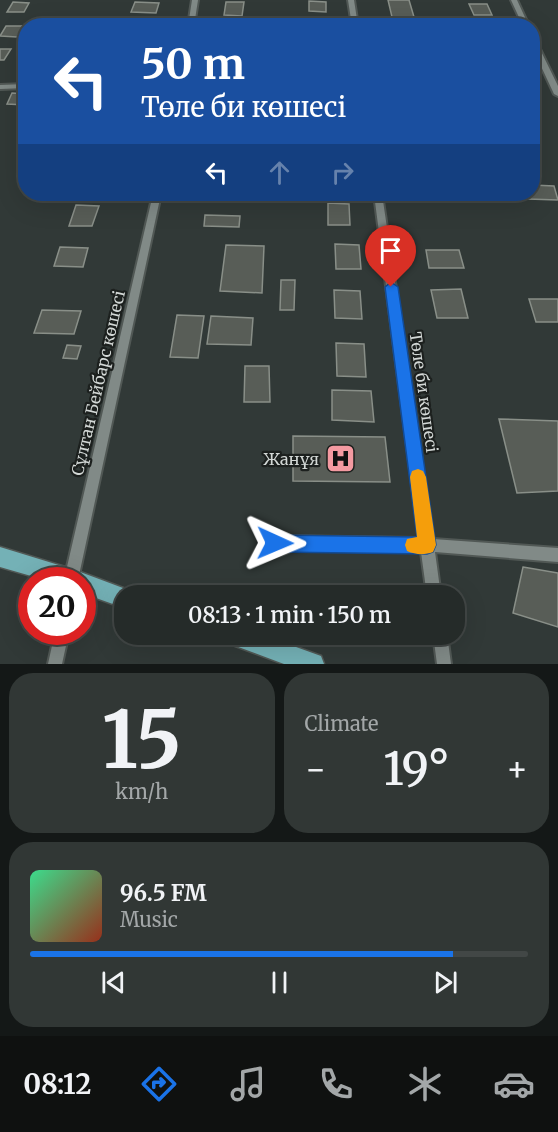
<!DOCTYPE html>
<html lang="en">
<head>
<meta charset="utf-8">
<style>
	body { margin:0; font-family:Merriweather,serif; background:#313735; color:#f1f3f6; height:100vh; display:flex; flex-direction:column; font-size:22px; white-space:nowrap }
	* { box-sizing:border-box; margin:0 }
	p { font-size:20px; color:#a3a7a8 }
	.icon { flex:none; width:33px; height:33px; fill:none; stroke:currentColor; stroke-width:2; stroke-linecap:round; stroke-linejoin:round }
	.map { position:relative; height:664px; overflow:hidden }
	.drawer { display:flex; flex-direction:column; gap:9px; padding:9px; background:#141817; flex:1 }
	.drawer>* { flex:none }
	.top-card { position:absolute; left:18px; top:18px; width:522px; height:183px; border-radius:24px; box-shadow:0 6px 24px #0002,0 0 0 2px #424746; background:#1a4fa0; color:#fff; overflow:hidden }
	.speed { position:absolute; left:18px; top:567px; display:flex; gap:12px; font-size:30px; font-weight:700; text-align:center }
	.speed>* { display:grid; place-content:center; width:78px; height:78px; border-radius:50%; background:#252b29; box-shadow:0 6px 24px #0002,0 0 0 2px #424746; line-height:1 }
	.speed .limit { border:9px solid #d22; background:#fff; color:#111 }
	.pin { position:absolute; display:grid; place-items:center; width:51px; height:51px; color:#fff; margin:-62px -26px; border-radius:50% 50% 50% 0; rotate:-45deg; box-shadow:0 0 6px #0007 }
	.pin .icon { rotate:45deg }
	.me { position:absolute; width:66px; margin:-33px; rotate:91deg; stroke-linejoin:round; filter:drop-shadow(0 0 4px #0008) }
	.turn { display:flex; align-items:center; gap:21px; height:126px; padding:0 24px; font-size:27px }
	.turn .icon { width:78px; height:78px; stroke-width:2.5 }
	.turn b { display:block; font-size:42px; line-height:51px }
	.lanes { display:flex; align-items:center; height:57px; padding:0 24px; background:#0003; justify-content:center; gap:30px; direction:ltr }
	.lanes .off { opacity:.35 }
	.big { font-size:45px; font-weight:600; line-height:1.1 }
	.drawer .card { flex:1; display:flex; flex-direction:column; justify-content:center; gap:9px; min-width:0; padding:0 21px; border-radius:24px; background:#313735 }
	.drawer .dial { align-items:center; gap:0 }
	.dial b { font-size:78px; line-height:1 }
	.song { display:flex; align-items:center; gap:18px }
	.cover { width:72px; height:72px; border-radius:9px; background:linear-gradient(135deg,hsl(150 70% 55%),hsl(10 70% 35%)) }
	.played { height:6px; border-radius:3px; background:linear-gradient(90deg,#1a73e8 85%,#424746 85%) }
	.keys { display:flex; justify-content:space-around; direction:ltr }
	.heat { display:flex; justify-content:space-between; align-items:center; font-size:33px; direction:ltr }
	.drawer .tiles { flex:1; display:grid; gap:9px; grid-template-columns:1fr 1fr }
	.card:last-child { grid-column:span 2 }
	.trip { position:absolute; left:114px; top:585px; width:351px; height:60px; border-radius:24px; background:#252b29; box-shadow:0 6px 24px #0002,0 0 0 2px #424746; font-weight:600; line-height:60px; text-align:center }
	.tabs { display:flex; height:96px; justify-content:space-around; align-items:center; background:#0f1110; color:#a3a7a8 }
	.tabs .icon { width:42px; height:42px }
	.tabs .selected { color:#1a73e8 }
	.tabs b { font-size:27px; color:#f1f3f6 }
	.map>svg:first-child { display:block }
</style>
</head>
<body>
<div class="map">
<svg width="558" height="664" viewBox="0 0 558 664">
	<rect width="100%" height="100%" fill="#313937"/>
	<path fill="#585d57" stroke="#898f88" stroke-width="1.5" d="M388 0H409L414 17H392Z
		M309 1 326 2V12L309 11Z
		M13 2 29 3 24 12H7Z
		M135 2 159 3 156 13 131 12Z
		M226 2H244L242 16 224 15Z
		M469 4H487L492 15H474Z
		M446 17H465L468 26H449Z
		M311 21H329V26H311Z
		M6 26H23L17 37 0 36Z
		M0 49H11L4 60H0Z
		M12 93 26 94V105L7 104Z
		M532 185 554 186 558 200 528 199 526 194H532Z
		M328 203 349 204 350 225H328Z
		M76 205 99 206 92 226H69Z
		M205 215 240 216 239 227 204 226Z
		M335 244 359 245 361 269H336Z
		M226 245 264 246 262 293 220 291Z
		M60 247 88 248 83 267 54 266Z
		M426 250H459L464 268H429Z
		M281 280H295L294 310H280Z
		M461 289 468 318H437L431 290Z
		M334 290 360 291 362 319 335 318Z
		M529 299H558V322H536Z
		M42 310 81 311 74 334 34 333Z
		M177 315 204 316 198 358 170 357Z
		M211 316 253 318 251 345 207 344Z
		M336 343 364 344 366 377 337 376Z
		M67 345 81 346 77 359 63 358Z
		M245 366H269L270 402H244Z
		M332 390 371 391 374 422 332 420Z
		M499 419 558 421V491L517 493Z
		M293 436 385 437 390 482 293 481Z
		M523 567 558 573V627L513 613Z"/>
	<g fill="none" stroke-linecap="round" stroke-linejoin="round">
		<defs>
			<path id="minor" d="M192 0H198L194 26H188Z
				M348 0H354L358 26H352Z
				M511 0H517L529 26H523Z
				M532 37 535 39 558 86V96L554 94 532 47Z
				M26 84V88L0 89V85Z
				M153 194H161L78 580H64Z
				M374 194H382L433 539 558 548V562L435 552 441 596H427L421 552 275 550 270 548 268 543 270 538 275 536 419 538Z
				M55 632H69L62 664H48Z
				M433 634H447L451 664H437Z"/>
			<path id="major" d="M0 547 75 570 131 591 133 596H124V608L82 593V580H45L0 567Z
				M219 634H260L321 656 324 664H284L222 641Z"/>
		</defs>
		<use href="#minor" stroke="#515855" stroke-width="4"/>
		<use href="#major" stroke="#515855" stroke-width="3"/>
		<use href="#minor" fill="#818a87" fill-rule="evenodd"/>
		<use href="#major" fill="#74b1b6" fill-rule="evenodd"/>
	</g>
	<path fill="#1a73e8" stroke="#114b97" stroke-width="1.5" d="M391 282 398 287 436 545 433 552 427 554 275 552 269 549 266 543 269 537 275 535 417 537 385 287Z"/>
	<path fill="#f59e0b" d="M418 469 423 471 426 477 436 545 433 552C425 555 416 555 407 551L405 545 407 539 417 537 410 477 412 471Z"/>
	<defs>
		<symbol id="hospital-square" viewBox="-11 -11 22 22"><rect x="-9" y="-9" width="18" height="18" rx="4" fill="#f49aa1" stroke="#1c201e"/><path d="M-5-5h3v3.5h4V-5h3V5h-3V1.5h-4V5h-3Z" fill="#111"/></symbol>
	</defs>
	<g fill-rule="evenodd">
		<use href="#hospital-square" x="324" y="442" width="33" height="33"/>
	</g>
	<g text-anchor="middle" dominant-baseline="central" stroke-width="4.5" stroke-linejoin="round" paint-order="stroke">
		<g font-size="16" fill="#d3d8d6" stroke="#1c201e">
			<text transform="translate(98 383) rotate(-77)">Сұлтан Бейбарс көшесі</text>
			<text transform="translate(424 392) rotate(82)">Төле би көшесі</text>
		</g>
		<g font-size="16" fill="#d3d8d6" stroke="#1c201e" text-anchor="end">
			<text x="319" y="459">Жанұя</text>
		</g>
	</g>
</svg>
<div class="speed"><div class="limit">20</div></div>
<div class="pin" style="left:391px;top:287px;background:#d93025"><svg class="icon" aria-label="arrive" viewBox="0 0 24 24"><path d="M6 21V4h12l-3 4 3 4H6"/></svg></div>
<svg class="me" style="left:275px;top:543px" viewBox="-20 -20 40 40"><path d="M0-17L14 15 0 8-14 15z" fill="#1a73e8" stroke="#fff" stroke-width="4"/></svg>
<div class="trip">08:13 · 1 min · 150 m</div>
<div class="top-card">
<div class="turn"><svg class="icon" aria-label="left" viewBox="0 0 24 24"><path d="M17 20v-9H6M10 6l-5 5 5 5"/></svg><div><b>50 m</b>Төле би көшесі</div></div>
<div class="lanes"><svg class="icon" aria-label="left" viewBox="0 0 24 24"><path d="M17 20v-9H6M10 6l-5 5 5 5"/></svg><svg class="icon off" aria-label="ahead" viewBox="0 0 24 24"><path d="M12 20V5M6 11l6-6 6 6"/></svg><svg class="icon off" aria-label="right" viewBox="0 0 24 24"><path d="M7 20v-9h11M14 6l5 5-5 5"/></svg></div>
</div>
</div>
<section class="drawer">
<div class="tiles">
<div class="card dial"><b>15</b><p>km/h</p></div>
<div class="card"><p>Climate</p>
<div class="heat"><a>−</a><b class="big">19°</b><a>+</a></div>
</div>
<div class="card">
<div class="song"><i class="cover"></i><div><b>96.5 FM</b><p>Music</p></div></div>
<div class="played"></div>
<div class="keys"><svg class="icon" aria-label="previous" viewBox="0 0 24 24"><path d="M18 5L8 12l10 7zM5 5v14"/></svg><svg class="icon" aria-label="pause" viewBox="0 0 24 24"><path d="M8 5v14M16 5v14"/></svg><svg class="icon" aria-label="next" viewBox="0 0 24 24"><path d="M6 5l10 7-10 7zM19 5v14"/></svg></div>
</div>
</div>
</section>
<nav class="tabs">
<b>08:12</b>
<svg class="icon selected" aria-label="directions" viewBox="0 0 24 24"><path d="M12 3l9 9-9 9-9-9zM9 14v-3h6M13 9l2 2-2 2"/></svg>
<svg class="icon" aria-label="music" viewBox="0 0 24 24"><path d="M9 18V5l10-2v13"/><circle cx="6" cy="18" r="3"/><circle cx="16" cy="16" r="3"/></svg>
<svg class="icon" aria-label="phone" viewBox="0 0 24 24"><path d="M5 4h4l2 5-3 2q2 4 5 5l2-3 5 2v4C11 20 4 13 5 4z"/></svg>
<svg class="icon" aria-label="climate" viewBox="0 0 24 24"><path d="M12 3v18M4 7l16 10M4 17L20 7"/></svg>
<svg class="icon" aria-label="car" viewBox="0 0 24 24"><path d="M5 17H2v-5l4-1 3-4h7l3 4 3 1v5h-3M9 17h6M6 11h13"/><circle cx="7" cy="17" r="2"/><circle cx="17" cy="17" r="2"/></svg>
</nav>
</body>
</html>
